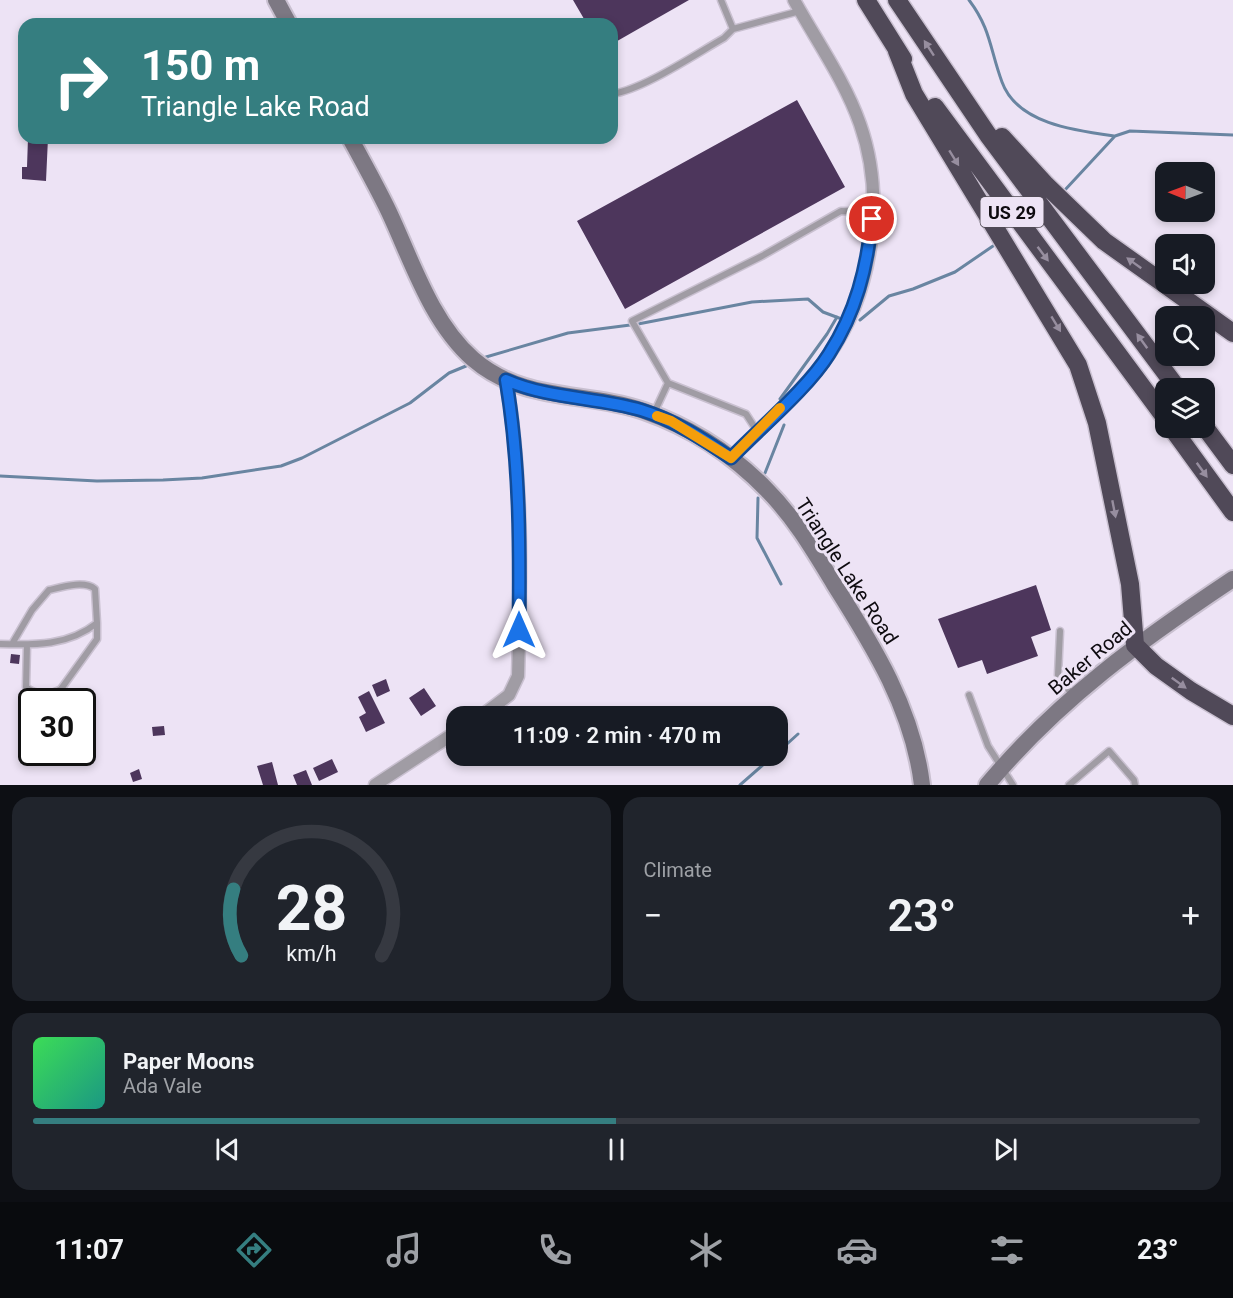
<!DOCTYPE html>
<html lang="en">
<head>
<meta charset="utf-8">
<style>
	body { margin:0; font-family:Roboto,sans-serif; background:#20242c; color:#f1f3f6; height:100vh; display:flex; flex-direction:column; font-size:22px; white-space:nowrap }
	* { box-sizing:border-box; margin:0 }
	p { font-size:20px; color:#9ea1a6 }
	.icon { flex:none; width:33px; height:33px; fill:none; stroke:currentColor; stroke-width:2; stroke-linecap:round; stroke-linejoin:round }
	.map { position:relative; height:785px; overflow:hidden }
	.panel { display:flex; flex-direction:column; gap:12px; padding:12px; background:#0d0f14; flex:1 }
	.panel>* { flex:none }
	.top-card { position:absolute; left:18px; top:18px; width:600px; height:126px; border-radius:18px; box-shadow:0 3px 9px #0003; background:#357e80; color:#fff; overflow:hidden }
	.needle { width:39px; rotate:271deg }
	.fabs { position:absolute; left:1155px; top:162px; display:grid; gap:12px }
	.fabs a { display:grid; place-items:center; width:60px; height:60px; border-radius:12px; background:#171b24; box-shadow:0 3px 9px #0003; font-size:30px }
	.speed { position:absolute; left:18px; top:688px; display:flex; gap:12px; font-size:30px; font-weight:700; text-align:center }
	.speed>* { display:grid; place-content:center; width:78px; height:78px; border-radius:50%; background:#171b24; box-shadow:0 3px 9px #0003; line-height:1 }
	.speed .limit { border:3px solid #111; border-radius:9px; background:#fff; color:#111 }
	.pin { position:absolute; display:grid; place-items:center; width:51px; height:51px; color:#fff; margin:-26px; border:3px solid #fff; border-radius:50%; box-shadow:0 2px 6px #0007 }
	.me { position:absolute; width:66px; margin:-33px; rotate:0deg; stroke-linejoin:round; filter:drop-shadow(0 0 4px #0008) }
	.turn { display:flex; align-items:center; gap:21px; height:126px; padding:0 24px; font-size:27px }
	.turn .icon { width:78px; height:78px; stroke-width:2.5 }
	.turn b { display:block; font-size:42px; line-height:51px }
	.big { font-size:45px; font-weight:600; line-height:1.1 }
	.panel .tile { flex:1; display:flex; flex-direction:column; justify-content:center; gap:9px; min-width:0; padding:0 21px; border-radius:18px; background:#20242c }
	.panel .dial { align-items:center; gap:0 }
	.dial svg { height:156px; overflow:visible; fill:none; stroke:#363941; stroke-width:7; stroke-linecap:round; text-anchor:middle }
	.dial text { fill:#f1f3f6; stroke:none }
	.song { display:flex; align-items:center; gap:18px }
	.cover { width:72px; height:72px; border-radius:9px; background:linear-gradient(135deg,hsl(130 70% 55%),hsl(170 70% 35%)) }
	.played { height:6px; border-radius:3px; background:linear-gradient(90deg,#357e80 50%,#363941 50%) }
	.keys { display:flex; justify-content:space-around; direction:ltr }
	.heat { display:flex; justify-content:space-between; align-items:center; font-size:33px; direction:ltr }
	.panel .tiles { flex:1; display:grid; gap:12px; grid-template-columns:1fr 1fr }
	.tile:last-child { grid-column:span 2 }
	.trip { position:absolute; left:446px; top:706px; width:342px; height:60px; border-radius:18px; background:#171b24; box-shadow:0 3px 9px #0003; font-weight:600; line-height:60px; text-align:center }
	.menu { display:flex; height:96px; justify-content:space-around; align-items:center; background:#090b0e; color:#9ea1a6 }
	.menu .icon { width:42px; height:42px }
	.menu .active { color:#357e80 }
	.menu b { font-size:27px; color:#f1f3f6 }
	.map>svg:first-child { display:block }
</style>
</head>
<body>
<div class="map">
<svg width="1233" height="785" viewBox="0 0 1233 785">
	<rect width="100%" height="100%" fill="#ede3f5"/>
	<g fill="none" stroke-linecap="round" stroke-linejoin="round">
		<path stroke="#6985a1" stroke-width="3" d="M969 0C991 29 990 50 1002 82 1017 124 1077 131 1115 136
			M1064 191 1115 136 1130 131 1233 135
			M860 320 889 296 913 289 955 272 993 246
			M486 357 568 333 638 324 752 302 808 299 823 312 839 318
			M780 399 827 334 837 317
			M765 473 784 425
			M0 476 97 481 163 480 202 478 281 466 302 458 410 403 449 373 466 366
			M758 498 757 538 781 584
			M777 753 798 734
			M740 785 773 756"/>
	</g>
	<path fill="#4d365c" d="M573 0H689L612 44V24H587Z
		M797 100 845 187 625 309 577 221Z
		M28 138H48L46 181 22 179V167H27Z
		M1036 585 1051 630 1031 637 1038 656 987 674 982 660 958 668 938 619Z
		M11 654 20 655 19 664 10 663Z
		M386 679 390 691 377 697 372 685Z
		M424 688 436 706 421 716 409 698Z
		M369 691 385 723 366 732 359 717 366 713 358 697Z
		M164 726 165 735 153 736 152 727Z
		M332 759 338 772 319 781 313 768Z
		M272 762 278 785H263L257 766Z
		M139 769 142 779 133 782 130 773Z
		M306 770 312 785H297L293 775Z"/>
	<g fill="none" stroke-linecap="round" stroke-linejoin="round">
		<defs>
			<path id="lane" d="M721 0 733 29 800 11
				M612 94C644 89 694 55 724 38L733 29
				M668 383 632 321 762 256 841 211 873 212
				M654 413 668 383 746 414 757 431
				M1060 631 1058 675 1073 696
				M0 644C35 645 68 646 97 623L95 589C84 580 62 587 49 590L32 610 12 644
				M27 645 26 687C35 695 51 695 61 689L97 639V623
				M969 695 988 746 1013 785
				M1069 785 1109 751 1134 780 1135 785"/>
			<path id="street" d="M731 458C763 425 802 393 828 356 873 292 886 198 860 124 845 81 816 40 794 0
				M480 717 509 695 518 676C521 577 523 477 506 380
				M375 785 456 732"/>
			<path id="secondary" d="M276 0 289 24
				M350 138C363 162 377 187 389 212 412 261 431 322 473 359 524 403 586 391 644 411 690 427 733 455 767 490 794 517 814 551 834 584 874 647 913 710 922 785
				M987 785C1060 698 1140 641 1233 579"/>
			<path id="highway" d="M866 0 903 59
				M897 0 988 135 1177 388
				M897 51 914 94 1078 365 1097 423 1130 584 1135 645 1156 666 1191 691 1233 716
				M935 107 1166 419
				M1002 137 1046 185 1104 241 1233 333
				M1204 426 1233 465
				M1172 428 1233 512"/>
		</defs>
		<use href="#lane" stroke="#c9c0d0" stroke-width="9"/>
		<use href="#street" stroke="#c9c0d0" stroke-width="15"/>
		<use href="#secondary" stroke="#c9c0d0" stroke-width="20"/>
		<use href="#highway" stroke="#c9c0d0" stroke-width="21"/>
		<use href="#lane" stroke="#a09ca4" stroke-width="6"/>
		<use href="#street" stroke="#a09ca4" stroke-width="12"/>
		<use href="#secondary" stroke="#7d7883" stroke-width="16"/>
		<use href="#highway" stroke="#504958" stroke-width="18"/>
	</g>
	<defs><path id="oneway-solid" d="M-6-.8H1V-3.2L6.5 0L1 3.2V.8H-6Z" transform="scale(1.5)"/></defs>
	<g fill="#978e9f">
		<use href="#oneway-solid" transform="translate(929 48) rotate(-123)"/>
		<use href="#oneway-solid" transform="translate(954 158) rotate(58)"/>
		<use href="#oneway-solid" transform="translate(1043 254) rotate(53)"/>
		<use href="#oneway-solid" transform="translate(1134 263) rotate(-144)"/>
		<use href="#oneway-solid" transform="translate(1056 324) rotate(59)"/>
		<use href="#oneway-solid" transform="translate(1142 341) rotate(-126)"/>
		<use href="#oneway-solid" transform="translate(1202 470) rotate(54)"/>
		<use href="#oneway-solid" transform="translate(1114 509) rotate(79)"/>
		<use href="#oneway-solid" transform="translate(1179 683) rotate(36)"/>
	</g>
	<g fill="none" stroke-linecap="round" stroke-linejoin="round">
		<defs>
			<path id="route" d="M519 630C520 546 520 463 506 380 549 399 596 397 641 410 674 420 703 439 731 458 760 428 808 388 829 354 856 312 867 268 872 219"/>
		</defs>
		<use href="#route" stroke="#114b97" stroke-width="15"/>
		<use href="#route" stroke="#1a73e8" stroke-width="10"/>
		<path stroke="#f59e0b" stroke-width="10" d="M657 416 671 421 731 458 780 408"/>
	</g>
	<g text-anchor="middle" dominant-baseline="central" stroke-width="6" stroke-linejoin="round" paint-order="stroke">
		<rect fill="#ede3f5" stroke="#504b54" stroke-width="1.5" x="980.5" y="197" width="63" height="30" rx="4.5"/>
		<g font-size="18" font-weight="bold" fill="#0d0a0f">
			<text x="1012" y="212">US 29</text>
		</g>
		<g font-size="20" fill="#0d0a0f" stroke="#ede3f5">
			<text transform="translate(847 571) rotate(57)">Triangle Lake Road</text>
			<text transform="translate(1090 658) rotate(-40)">Baker Road</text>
		</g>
	</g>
</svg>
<div class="fabs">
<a><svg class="needle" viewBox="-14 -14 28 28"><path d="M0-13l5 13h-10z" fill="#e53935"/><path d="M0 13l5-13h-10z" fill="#9ea1a6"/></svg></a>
<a><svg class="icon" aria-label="sound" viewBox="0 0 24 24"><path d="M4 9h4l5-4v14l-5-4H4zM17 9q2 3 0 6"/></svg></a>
<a><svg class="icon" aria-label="search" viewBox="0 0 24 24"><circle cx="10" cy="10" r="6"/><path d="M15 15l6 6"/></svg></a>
<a><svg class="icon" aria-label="layers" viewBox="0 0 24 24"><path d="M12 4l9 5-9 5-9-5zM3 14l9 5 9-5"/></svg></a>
</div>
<div class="speed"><div class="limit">30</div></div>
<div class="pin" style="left:872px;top:219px;background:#d93025"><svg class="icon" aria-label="arrive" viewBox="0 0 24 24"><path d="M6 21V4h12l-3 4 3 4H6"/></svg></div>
<svg class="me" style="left:519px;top:630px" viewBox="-20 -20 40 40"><path d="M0-17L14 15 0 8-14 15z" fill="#1a73e8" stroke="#fff" stroke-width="4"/></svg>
<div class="trip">11:09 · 2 min · 470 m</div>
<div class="top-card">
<div class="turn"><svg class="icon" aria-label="right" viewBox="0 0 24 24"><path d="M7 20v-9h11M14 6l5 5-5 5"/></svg><div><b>150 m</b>Triangle Lake Road</div></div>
</div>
</div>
<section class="panel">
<div class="tiles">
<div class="tile dial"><svg viewBox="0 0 100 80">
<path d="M14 69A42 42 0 1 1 86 69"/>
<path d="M14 69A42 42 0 0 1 10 35" stroke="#357e80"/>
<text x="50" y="56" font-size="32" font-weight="700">28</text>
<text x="50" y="72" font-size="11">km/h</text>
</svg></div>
<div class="tile"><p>Climate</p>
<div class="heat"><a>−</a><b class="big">23°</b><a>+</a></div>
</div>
<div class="tile">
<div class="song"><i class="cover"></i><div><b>Paper Moons</b><p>Ada Vale</p></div></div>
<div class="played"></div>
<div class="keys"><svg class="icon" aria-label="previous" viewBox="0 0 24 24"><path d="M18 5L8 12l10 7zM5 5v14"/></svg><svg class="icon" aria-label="pause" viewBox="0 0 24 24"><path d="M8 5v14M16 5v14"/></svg><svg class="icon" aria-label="next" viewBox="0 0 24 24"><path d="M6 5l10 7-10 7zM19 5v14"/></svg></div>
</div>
</div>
</section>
<nav class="menu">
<b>11:07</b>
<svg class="icon active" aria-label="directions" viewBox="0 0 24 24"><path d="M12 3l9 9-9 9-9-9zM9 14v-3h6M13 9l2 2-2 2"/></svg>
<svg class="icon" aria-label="music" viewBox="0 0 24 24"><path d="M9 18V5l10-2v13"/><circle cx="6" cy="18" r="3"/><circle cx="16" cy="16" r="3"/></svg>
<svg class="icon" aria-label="phone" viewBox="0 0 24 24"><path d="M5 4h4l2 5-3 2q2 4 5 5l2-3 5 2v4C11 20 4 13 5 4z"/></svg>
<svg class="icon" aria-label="climate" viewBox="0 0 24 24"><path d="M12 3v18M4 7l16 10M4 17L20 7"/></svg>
<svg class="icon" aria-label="car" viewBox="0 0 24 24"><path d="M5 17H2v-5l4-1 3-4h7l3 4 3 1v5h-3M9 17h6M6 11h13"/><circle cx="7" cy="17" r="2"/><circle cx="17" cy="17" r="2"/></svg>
<svg class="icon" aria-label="filters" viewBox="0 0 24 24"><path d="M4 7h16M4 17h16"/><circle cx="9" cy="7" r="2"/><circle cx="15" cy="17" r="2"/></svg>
<b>23°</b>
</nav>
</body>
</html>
